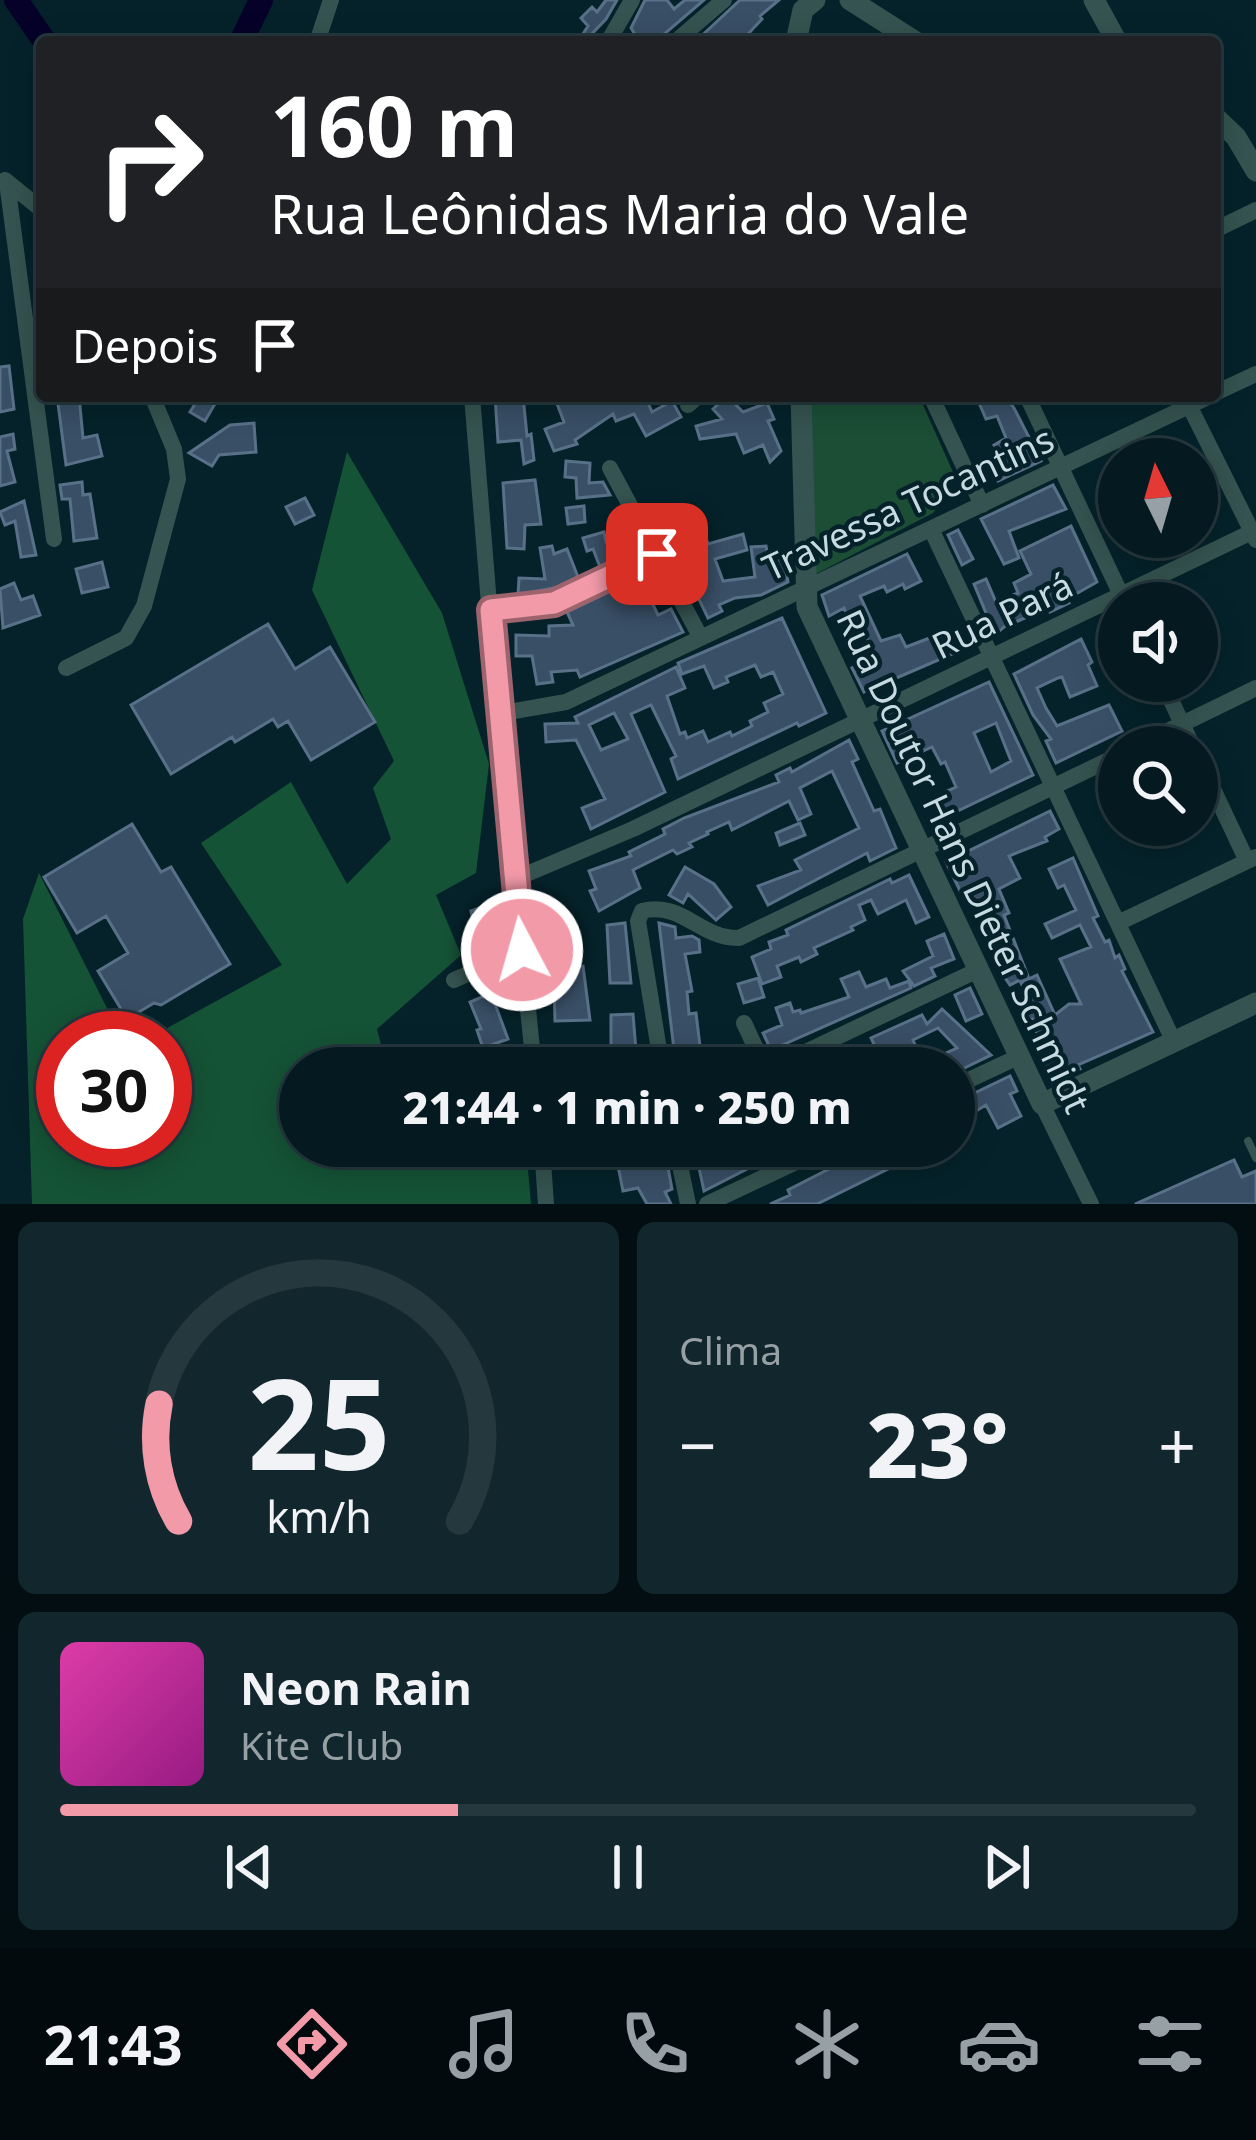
<!DOCTYPE html>
<html lang="pt">
<head>
<meta charset="utf-8">
<style>
	body { margin:0; font-family:"Noto Sans",sans-serif; background:#12272d; color:#f1f3f6; height:100vh; display:flex; flex-direction:column; font-size:45px; white-space:nowrap }
	* { box-sizing:border-box; margin:0 }
	p { font-size:39px; color:#97a1a5 }
	.icon { flex:none; width:66px; height:66px; fill:none; stroke:currentColor; stroke-width:2; stroke-linecap:round; stroke-linejoin:round }
	.map { position:relative; height:1204px; overflow:hidden }
	.drawer { display:flex; flex-direction:column; gap:18px; padding:18px; background:#020e12; flex:1 }
	.drawer>* { flex:none }
	.banner { position:absolute; left:36px; top:36px; width:1185px; height:366px; border-radius:12px; box-shadow:0 6px 30px #0003,0 0 0 3px #25383e; background:#202124; color:#fff; overflow:hidden }
	.needle { width:78px; rotate:355deg }
	.buttons { position:absolute; left:1098px; top:438px; display:grid; gap:24px }
	.buttons a { display:grid; place-items:center; width:120px; height:120px; border-radius:50%; background:#041a20; box-shadow:0 6px 30px #0003,0 0 0 3px #25383e; font-size:60px }
	.speed { position:absolute; left:36px; top:1011px; display:flex; gap:24px; font-size:60px; font-weight:700; text-align:center }
	.speed>* { display:grid; place-content:center; width:156px; height:156px; border-radius:50%; background:#041a20; box-shadow:0 6px 30px #0003,0 0 0 3px #25383e; line-height:1 }
	.speed .limit { border:18px solid #d22; background:#fff; color:#111 }
	.pin { position:absolute; display:grid; place-items:center; width:102px; height:102px; color:#fff; margin:-51px; border-radius:24px; box-shadow:0 6px 18px #0006 }
	.me { position:absolute; width:132px; margin:-66px; rotate:354deg; stroke-linejoin:round; filter:drop-shadow(0 0 9px #0008) }
	.turn { display:flex; align-items:center; gap:42px; height:252px; padding:0 36px; font-size:54px }
	.turn .icon { width:156px; height:156px; stroke-width:2.5 }
	.turn b { display:block; font-size:84px; line-height:102px }
	.then { display:flex; align-items:center; height:114px; padding:0 36px; background:#0003; gap:24px; font-size:45px }
	.big { font-size:90px; font-weight:800; line-height:1.1 }
	.drawer .widget { flex:1; display:flex; flex-direction:column; justify-content:center; gap:18px; min-width:0; padding:0 42px; border-radius:18px; background:#12272d }
	.drawer .dial { align-items:center; gap:0 }
	.dial svg { height:312px; overflow:visible; fill:none; stroke:#25383e; stroke-width:7; stroke-linecap:round; text-anchor:middle }
	.dial text { fill:#f1f3f6; stroke:none }
	.song { display:flex; align-items:center; gap:36px }
	.cover { width:144px; height:144px; border-radius:18px; background:linear-gradient(135deg,hsl(320 70% 55%),hsl(310 70% 35%)) }
	.played { height:12px; border-radius:6px; background:linear-gradient(90deg,#f39aa9 35%,#25383e 35%) }
	.keys { display:flex; justify-content:space-around; direction:ltr }
	.heat { display:flex; justify-content:space-between; align-items:center; font-size:66px; direction:ltr }
	.drawer .tiles { flex:1; display:grid; gap:18px; grid-template-columns:1fr 1fr }
	.widget:last-child { grid-column:span 2 }
	.trip { position:absolute; left:279px; top:1047px; width:696px; height:120px; border-radius:60px; background:#041a20; box-shadow:0 6px 30px #0003,0 0 0 3px #25383e; font-weight:800; line-height:120px; text-align:center }
	.tab-bar { display:flex; height:192px; justify-content:space-around; align-items:center; background:#020a0d; color:#97a1a5 }
	.tab-bar .icon { width:84px; height:84px }
	.tab-bar .on { color:#f39aa9 }
	.tab-bar b { font-size:54px; color:#f1f3f6 }
	.map>svg:first-child { display:block }
</style>
</head>
<body>
<div class="map">
<svg width="1256" height="1204" viewBox="0 0 1256 1204">
	<rect width="100%" height="100%" fill="#05222a"/>
	<path fill="#1b4e35" d="M809 396H919L953 472 944 500 933 513 812 576Z"/>
	<path fill="#155336" d="M347 452 442 613 489 764 476 873 436 895 461 955 377 1029 387 1068H300V1146H526L531 1204H32L23 919 39 873 122 1038H63V1140H165V1038H149L282 965 201 843 291 782 347 884 391 839 373 788 394 761 312 590Z"/>
	<g fill="none" stroke-linecap="round" stroke-linejoin="round">
		<path stroke="#060128" stroke-width="24" d="M16 0 45 42
			M241 42 261 0"/>
	</g>
	<path fill="#394f66" stroke="#597188" stroke-width="3" fill-rule="evenodd" d="M606 0H617L606 19 585 41 581 37 588 26 581 18 592 7 597 12Z
		M645 0H667L674 9 685 0H704L655 42H624L634 33 631 28Z
		M740 0H779L760 16 762 19 748 34 754 42H695Z
		M9 366 14 409 0 412V367Z
		M57 396H79L83 438 97 435 102 456 66 465Z
		M200 396 216 402 205 421 190 412Z
		M495 396H523L527 436 531 434 534 460 524 464 521 440 498 442Z
		M554 396H645L652 412 672 401 681 417 646 436 634 414 616 421 613 414 575 440 577 444 554 451 545 429 564 422Z
		M727 396 743 412 767 403 774 419 768 421 781 451 770 462 763 445 744 453 736 434 700 439 696 426 722 419 713 409Z
		M993 396H1005L1014 408 1041 461 998 481 990 464 1001 459 994 445 1006 438 997 416 986 419 979 403Z
		M254 423 256 452 219 455 212 466 189 453 230 425Z
		M13 434 15 449 7 451 15 482 0 486V437Z
		M566 461 590 463 589 483 603 482 610 495 577 498 576 478 565 477Z
		M535 480 541 524 525 525 524 549 507 548 503 483Z
		M82 482 83 495 90 494 97 538 74 541 70 499H62L60 485Z
		M1053 485 1066 509 1009 531 1019 558 1004 564 981 519Z
		M305 498 314 515 295 524 286 507Z
		M24 501 36 555 21 557 15 521 5 525 0 512Z
		M584 506 585 522 568 524 566 508Z
		M1071 526 1097 582 1067 599 1069 603 1050 612 1048 608 1004 627 995 635 974 584 986 579 996 602 1018 593 1014 583 1031 574 1020 551Z
		M958 530 973 559 962 565 948 535Z
		M604 532 606 542 625 535 631 551 600 567 593 549 587 551 583 538Z
		M743 534 747 550 715 559 723 581 755 577 751 547 766 546 769 564 784 559 788 582 761 595 735 598 719 605 722 611 708 618 677 554 683 550 682 547 706 538 708 544Z
		M552 546 554 554 567 549 578 577 558 587 518 595 519 578 545 579 540 548Z
		M907 554 921 581 905 589 903 584 887 592 884 586 860 596 881 641 900 635 906 647 948 631 957 652 864 692 852 668 875 656 864 631 855 635 844 608 829 616 822 595Z
		M102 562 108 587 82 593 76 569Z
		M651 572 658 585 647 592 658 615 671 609 683 632 580 677 577 670 551 672 553 682 537 684 532 656H516V635L549 636V626L573 625 567 612Z
		M14 583 21 600 33 596 40 615 3 628 0 589Z
		M782 618 826 713 799 726 797 723 678 779 671 759 676 756 651 705 631 714 665 792 591 829 582 808 605 799 576 740 546 742 545 724 578 723 575 717 676 667 685 688 667 696 680 734 685 732 687 738 703 731 708 742 730 732 732 736 752 726 750 721 768 712 764 703 783 694 773 672 761 677 755 665 726 677 728 682 714 688 704 666 682 674 678 663ZM614 713 628 739 601 750 589 725Z
		M268 624 295 669 330 647 375 722 311 760 288 721 278 727 273 719 235 742 232 737 171 774 131 705Z
		M1081 639 1092 662 1088 665 1097 686 1070 697 1062 677 1058 678 1037 688 1046 708 1057 726 1109 705 1122 731 1056 763 1046 741 1051 739 1033 715 1014 674Z
		M989 682 1033 775 945 817 936 796 956 787 945 762 941 764 932 747 897 763 882 731ZM996 723 1011 761 991 772 974 733Z
		M849 740 858 759 852 762 874 811 880 809 896 848 870 861 867 853 768 905 758 886 801 870 795 860 859 828 832 771 800 788 811 814 798 820 789 801 732 830 729 822 707 832 708 834 689 843 692 847 677 854 673 850 633 870 640 888 599 911 590 891 596 889 589 871 631 856 629 852 665 834 663 829 684 818 779 782 776 775 790 768 792 772Z
		M1050 811 1059 829 1045 837 1047 841 1009 856 1020 878 999 889 1009 913 1004 915 1028 976 1010 985 999 969 972 900 966 903 946 862Z
		M800 823 805 835 780 845 776 833Z
		M132 824 161 872 171 867 230 964 161 1005 154 1003 127 1019 98 971 128 953 106 916 77 933 44 877Z
		M1073 858 1098 916 1093 918 1105 942 1109 940 1115 958 1119 955 1125 969 1122 971 1153 1032 1078 1065 1080 1069 1052 1081 1032 1019 1027 1021 1021 1008 1030 1003 1021 983 1037 975 1055 1015 1069 1004H1081L1060 959 1091 947 1080 925 1052 938 1045 924 1076 910 1064 885 1058 888 1049 869Z
		M685 867 714 884 731 907 716 920 688 894 683 903 669 895Z
		M909 875 929 917 916 923 906 900 878 914 871 900 859 905 865 920 851 927 853 930 814 948 817 954 801 962 799 957 777 966 781 977 762 984 752 957 771 949 769 942 788 935 786 930 890 879 892 883Z
		M493 903 498 917 499 944H478L471 911Z
		M625 923 631 983H610L607 925Z
		M659 923 675 927 676 938 692 936 699 940 700 952 685 954 692 991 687 992 689 1014 696 1013 700 1046 674 1050Z
		M944 934 954 959 931 968 935 976 914 986 903 971 933 956 927 941Z
		M583 966 590 1020 555 1021 554 985H548L547 968Z
		M859 972 866 987 886 979 890 988 909 981 911 988 771 1050 763 1033 782 1025 776 1008 790 1003 793 1012 800 1010 801 1013 849 997 841 979Z
		M758 978 764 997 744 1003 738 984Z
		M970 988 982 1014 966 1021 955 995Z
		M491 993 508 1039 483 1048 477 1030 481 1029 470 1002Z
		M942 1009 991 1055 956 1072 954 1068H907L897 1047 879 1055 871 1038 922 1015 927 1024ZM938 1028 957 1048 923 1063 913 1040Z
		M633 1014 636 1051 611 1054V1015Z
		M740 1048 746 1062 732 1068H689Z
		M845 1049 852 1063 876 1053 882 1068H807Z
		M1010 1076 1017 1091 1010 1094 1021 1116 998 1128 986 1105 954 1124V1103Z
		M653 1146H664L672 1189 665 1192 671 1204H647L638 1188 623 1191 618 1166 657 1159Z
		M716 1146 718 1160 745 1146H792L704 1191 695 1149Z
		M874 1146H922L885 1162 888 1169 817 1204H770L790 1195 788 1190Z
		M1234 1160 1242 1177 1256 1171V1204H1135Z"/>
	<g fill="none" stroke-linecap="round" stroke-linejoin="round">
		<path stroke="#355350" stroke-width="8" d="M1248 1141 1256 1158"/>
		<path stroke="#355350" stroke-width="16" d="M317 42 331 0
			M608 42 632 0
			M675 42 724 0
			M5 180 42 210
			M7 182 54 539
			M1215 230 1256 210
			M1215 393 1256 374
			M472 396 498 714 534 1068
			M931 396 982 505
			M1027 396 1124 601
			M1185 397 1256 540
			M688 405 698 396
			M610 468 701 638
			M931 529 1174 1042
			M491 611 554 603 657 555
			M66 668 126 638 144 606 178 479 174 449 152 396
			M1162 681 1193 747
			M498 714 566 702 1210 396
			M1135 747 1256 688
			M1197 755 1247 861
			M515 879 633 829 1256 530
			M1118 923 1256 857
			M454 980 522 950
			M744 1023 765 1068
			M662 1068 638 921 642 911C683 901 700 939 739 938L1119 755
			M772 1068 978 970
			M954 1087 1020 1056
			M1042 1104 1091 1204
			M676 1146 688 1204
			M542 1147 546 1204
			M543 1157 605 1146
			M707 1204 830 1146"/>
		<path stroke="#355350" stroke-width="21" d="M850 0 916 42
			M1094 0 1117 42
			M797 37 803 10 815 0
			M1215 117 1236 137 1256 171
			M801 396 807 607 1042 1104 1256 1003"/>
	</g>
	<g fill="none" stroke-linecap="round" stroke-linejoin="round">
		<defs>
			<path id="route" d="M522 950 491 610 554 603 657 554"/>
		</defs>
		<use href="#route" stroke="#9e646e" stroke-width="30"/>
		<use href="#route" stroke="#f39aa9" stroke-width="21"/>
	</g>
	<g text-anchor="middle" dominant-baseline="central" stroke-width="9" stroke-linejoin="round" paint-order="stroke">
		<g font-size="36" fill="#c6dbe1" stroke="#05222a">
			<text transform="translate(908 503) rotate(-25)">Travessa Tocantins</text>
			<text transform="translate(1002 615) rotate(-26)">Rua Pará</text>
			<text transform="translate(964 861) rotate(65)">Rua Doutor Hans Dieter Schmidt</text>
		</g>
	</g>
</svg>
<div class="buttons">
<a><svg class="needle" viewBox="-14 -14 28 28"><path d="M0-13l5 13h-10z" fill="#e53935"/><path d="M0 13l5-13h-10z" fill="#97a1a5"/></svg></a>
<a><svg class="icon" aria-label="sound" viewBox="0 0 24 24"><path d="M4 9h4l5-4v14l-5-4H4zM17 9q2 3 0 6"/></svg></a>
<a><svg class="icon" aria-label="search" viewBox="0 0 24 24"><circle cx="10" cy="10" r="6"/><path d="M15 15l6 6"/></svg></a>
</div>
<div class="speed"><div class="limit">30</div></div>
<div class="pin" style="left:657px;top:554px;background:#d93025"><svg class="icon" aria-label="arrive" viewBox="0 0 24 24"><path d="M6 21V4h12l-3 4 3 4H6"/></svg></div>
<svg class="me" style="left:522px;top:950px" viewBox="-20 -20 40 40"><circle r="17" fill="#f39aa9" stroke="#fff" stroke-width="3"/><path d="M0-11L8 9 0 5-8 9z" fill="#fff"/></svg>
<div class="trip">21:44 · 1 min · 250 m</div>
<div class="banner">
<div class="turn"><svg class="icon" aria-label="right" viewBox="0 0 24 24"><path d="M7 20v-9h11M14 6l5 5-5 5"/></svg><div><b>160 m</b>Rua Leônidas Maria do Vale</div></div>
<div class="then">Depois<svg class="icon" aria-label="arrive" viewBox="0 0 24 24"><path d="M6 21V4h12l-3 4 3 4H6"/></svg></div>
</div>
</div>
<section class="drawer">
<div class="tiles">
<div class="widget dial"><svg viewBox="0 0 100 80">
<path d="M14 69A42 42 0 1 1 86 69"/>
<path d="M14 69A42 42 0 0 1 9 39" stroke="#f39aa9"/>
<text x="50" y="56" font-size="32" font-weight="700">25</text>
<text x="50" y="72" font-size="11">km/h</text>
</svg></div>
<div class="widget"><p>Clima</p>
<div class="heat"><a>−</a><b class="big">23°</b><a>+</a></div>
</div>
<div class="widget">
<div class="song"><i class="cover"></i><div><b>Neon Rain</b><p>Kite Club</p></div></div>
<div class="played"></div>
<div class="keys"><svg class="icon" aria-label="previous" viewBox="0 0 24 24"><path d="M18 5L8 12l10 7zM5 5v14"/></svg><svg class="icon" aria-label="pause" viewBox="0 0 24 24"><path d="M8 5v14M16 5v14"/></svg><svg class="icon" aria-label="next" viewBox="0 0 24 24"><path d="M6 5l10 7-10 7zM19 5v14"/></svg></div>
</div>
</div>
</section>
<nav class="tab-bar">
<b>21:43</b>
<svg class="icon on" aria-label="directions" viewBox="0 0 24 24"><path d="M12 3l9 9-9 9-9-9zM9 14v-3h6M13 9l2 2-2 2"/></svg>
<svg class="icon" aria-label="music" viewBox="0 0 24 24"><path d="M9 18V5l10-2v13"/><circle cx="6" cy="18" r="3"/><circle cx="16" cy="16" r="3"/></svg>
<svg class="icon" aria-label="phone" viewBox="0 0 24 24"><path d="M5 4h4l2 5-3 2q2 4 5 5l2-3 5 2v4C11 20 4 13 5 4z"/></svg>
<svg class="icon" aria-label="climate" viewBox="0 0 24 24"><path d="M12 3v18M4 7l16 10M4 17L20 7"/></svg>
<svg class="icon" aria-label="car" viewBox="0 0 24 24"><path d="M5 17H2v-5l4-1 3-4h7l3 4 3 1v5h-3M9 17h6M6 11h13"/><circle cx="7" cy="17" r="2"/><circle cx="17" cy="17" r="2"/></svg>
<svg class="icon" aria-label="filters" viewBox="0 0 24 24"><path d="M4 7h16M4 17h16"/><circle cx="9" cy="7" r="2"/><circle cx="15" cy="17" r="2"/></svg>
</nav>
</body>
</html>
